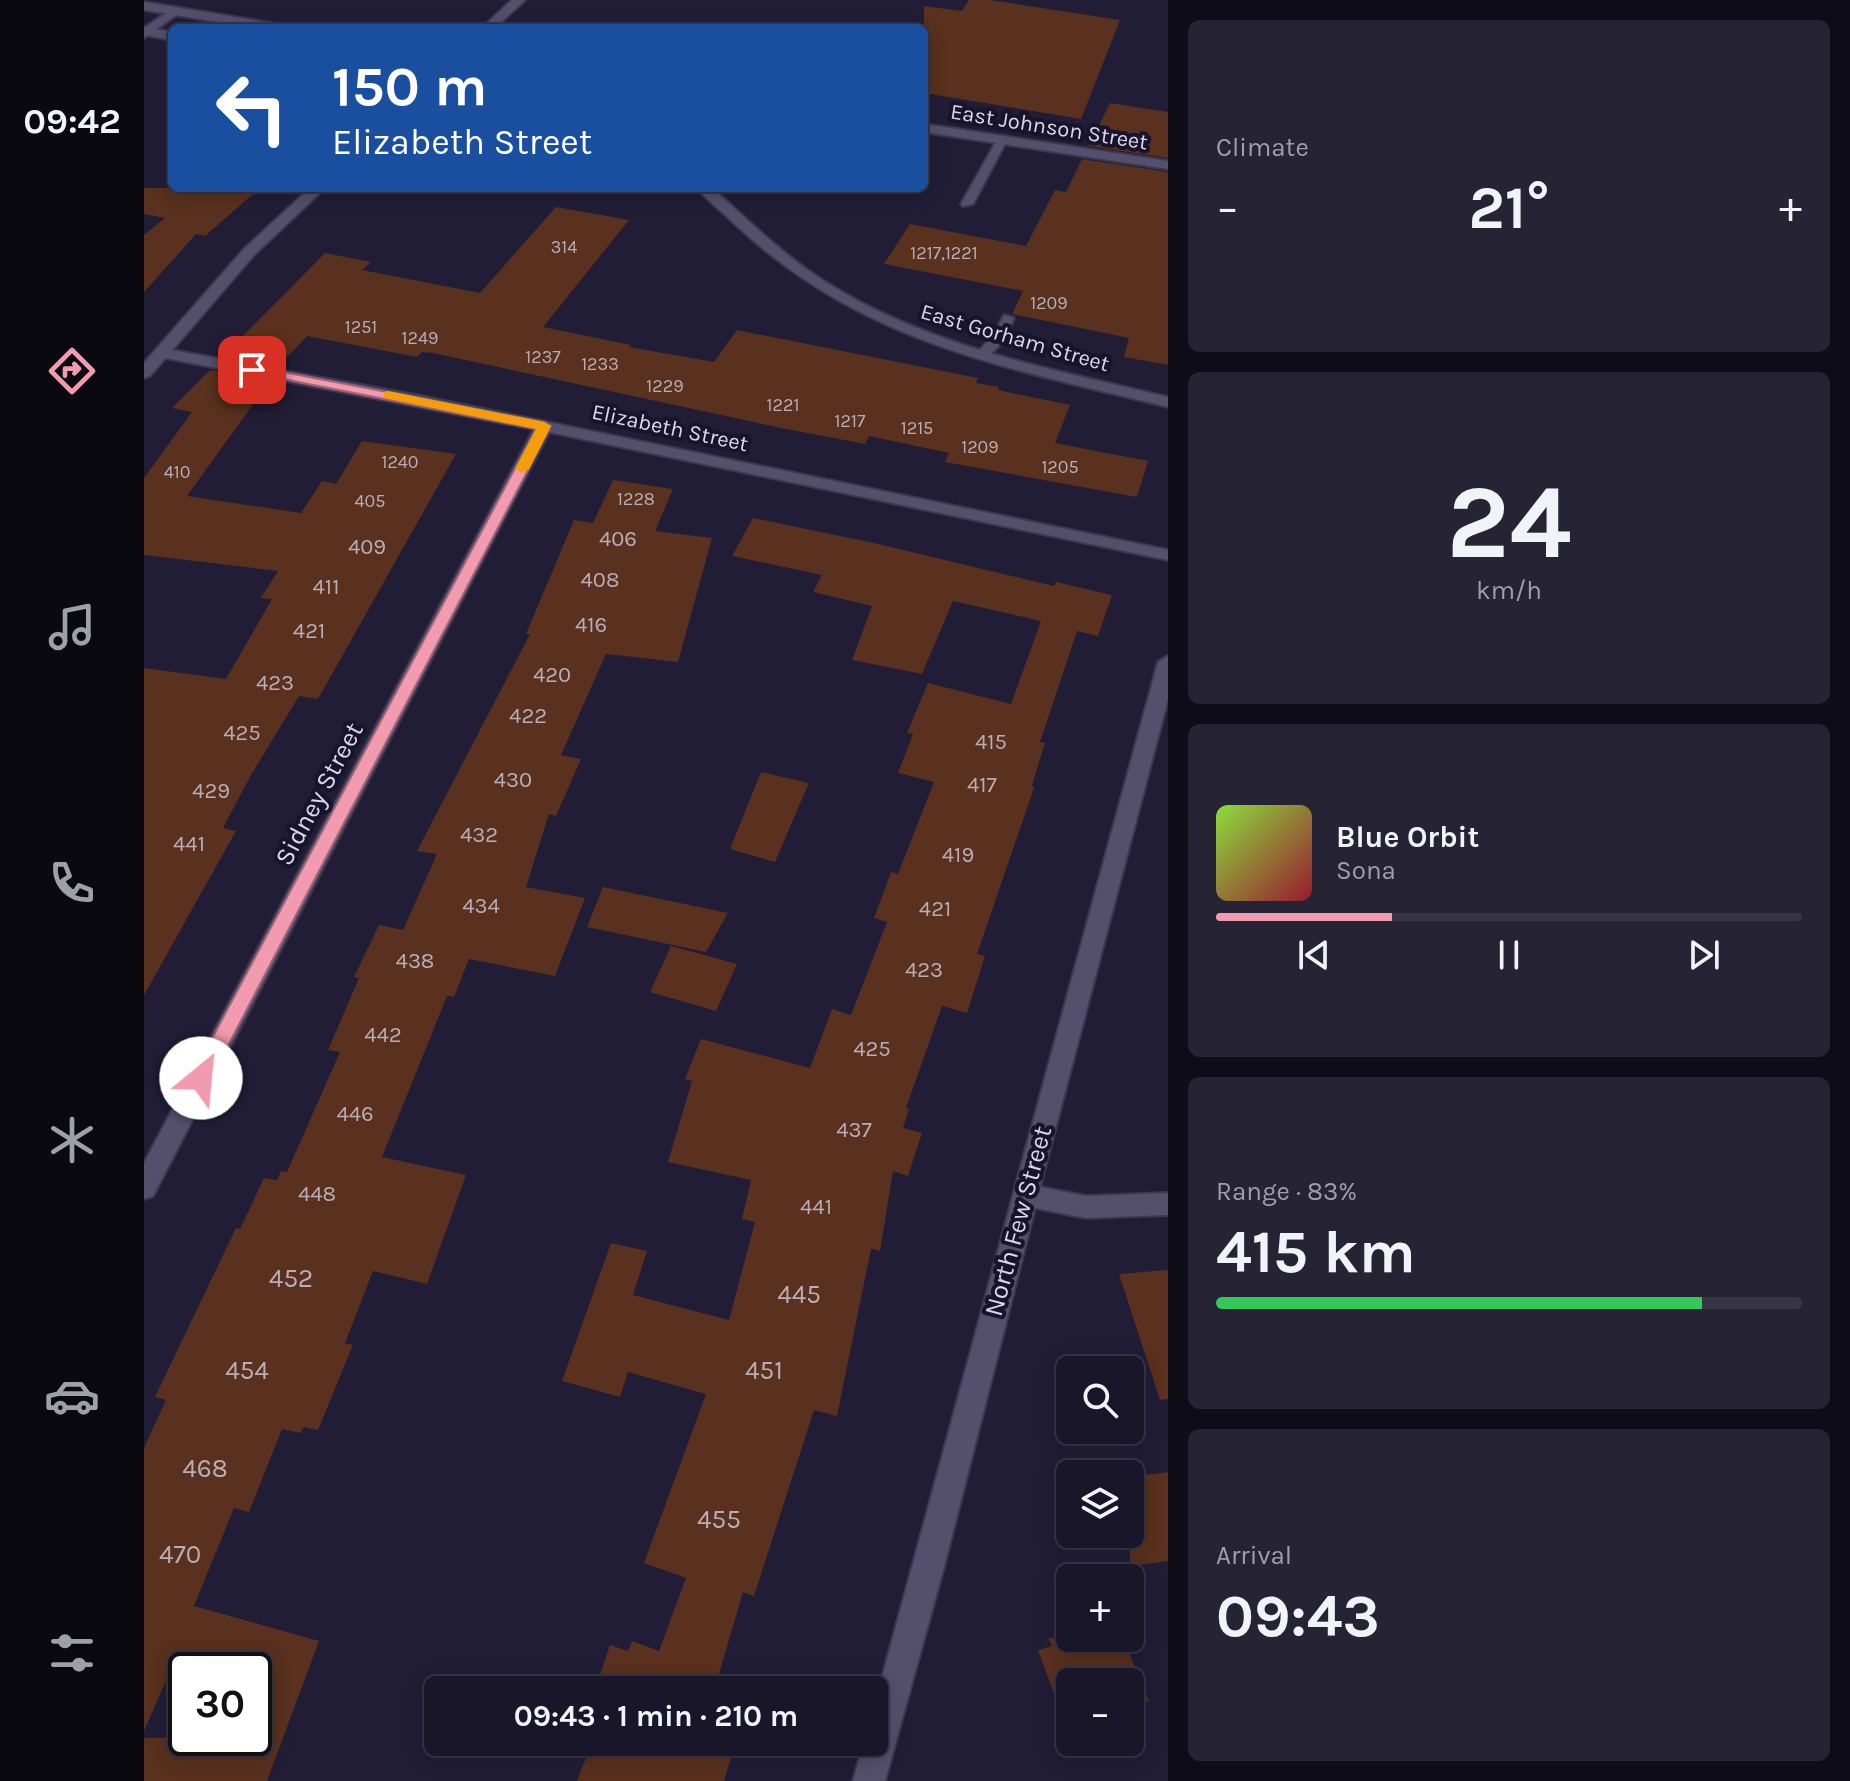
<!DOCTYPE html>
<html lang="en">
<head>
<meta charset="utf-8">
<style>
	body { margin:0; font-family:Karla,sans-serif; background:#262335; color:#f1f3f6; height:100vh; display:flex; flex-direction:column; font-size:30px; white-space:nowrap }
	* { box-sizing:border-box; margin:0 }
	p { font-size:26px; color:#9f9fa8 }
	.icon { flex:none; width:44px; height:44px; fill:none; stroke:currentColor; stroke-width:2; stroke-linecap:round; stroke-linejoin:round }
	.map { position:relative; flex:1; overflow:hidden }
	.drawer { display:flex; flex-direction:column; gap:20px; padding:20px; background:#0e0c17; width:682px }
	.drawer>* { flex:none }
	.guide { position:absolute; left:24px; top:24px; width:760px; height:168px; border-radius:12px; box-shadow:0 4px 20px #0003,0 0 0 2px #373546; background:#1a4fa0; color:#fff; overflow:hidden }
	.buttons { position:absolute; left:912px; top:1356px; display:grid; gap:16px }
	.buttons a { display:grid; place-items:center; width:88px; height:88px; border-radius:12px; background:#191629; box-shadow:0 4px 20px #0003,0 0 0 2px #373546; font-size:40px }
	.speed { position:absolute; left:24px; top:1652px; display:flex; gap:16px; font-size:40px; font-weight:700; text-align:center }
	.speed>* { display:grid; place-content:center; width:104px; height:104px; border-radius:50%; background:#191629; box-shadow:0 4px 20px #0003,0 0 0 2px #373546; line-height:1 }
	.speed .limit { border:4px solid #111; border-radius:12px; background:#fff; color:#111 }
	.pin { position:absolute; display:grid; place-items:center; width:68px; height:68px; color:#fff; margin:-34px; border-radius:16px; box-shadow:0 4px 12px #0006 }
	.me { position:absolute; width:88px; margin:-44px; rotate:28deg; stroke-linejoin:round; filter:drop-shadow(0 0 6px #0008) }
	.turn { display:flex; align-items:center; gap:28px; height:168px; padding:0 32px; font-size:36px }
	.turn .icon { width:104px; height:104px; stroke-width:2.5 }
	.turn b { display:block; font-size:56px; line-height:68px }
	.big { font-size:60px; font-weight:700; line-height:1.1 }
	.drawer .card { flex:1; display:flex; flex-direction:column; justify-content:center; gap:12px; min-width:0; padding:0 28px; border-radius:12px; background:#262335 }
	.drawer .dial { align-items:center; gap:0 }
	.dial b { font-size:104px; line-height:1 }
	.song { display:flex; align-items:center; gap:24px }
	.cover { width:96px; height:96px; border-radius:12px; background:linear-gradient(135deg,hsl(90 70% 55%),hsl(350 70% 35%)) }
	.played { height:8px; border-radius:4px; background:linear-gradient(90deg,#f29aaf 30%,#373546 30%) }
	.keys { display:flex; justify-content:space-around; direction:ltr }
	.heat { display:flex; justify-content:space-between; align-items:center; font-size:44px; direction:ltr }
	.charge { height:12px; border-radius:6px; background:linear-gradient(90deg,#34c759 83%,#373546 0) }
	.trip { position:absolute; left:280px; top:1676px; width:464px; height:80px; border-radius:12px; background:#191629; box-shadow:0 4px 20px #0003,0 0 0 2px #373546; font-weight:700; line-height:80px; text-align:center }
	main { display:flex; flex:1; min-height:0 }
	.menu { display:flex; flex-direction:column; width:144px; justify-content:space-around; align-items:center; background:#0a0910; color:#9f9fa8 }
	.menu .icon { width:56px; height:56px }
	.menu .on { color:#f29aaf }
	.menu b { font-size:36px; color:#f1f3f6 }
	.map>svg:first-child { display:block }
</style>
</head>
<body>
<main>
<nav class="menu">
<b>09:42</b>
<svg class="icon on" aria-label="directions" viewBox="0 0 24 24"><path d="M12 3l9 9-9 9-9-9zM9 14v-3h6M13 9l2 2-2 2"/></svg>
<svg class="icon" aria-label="music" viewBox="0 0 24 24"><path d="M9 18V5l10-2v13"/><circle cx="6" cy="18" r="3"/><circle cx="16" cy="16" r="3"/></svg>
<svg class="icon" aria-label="phone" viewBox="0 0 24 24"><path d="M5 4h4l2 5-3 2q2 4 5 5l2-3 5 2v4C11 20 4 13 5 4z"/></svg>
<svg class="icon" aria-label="climate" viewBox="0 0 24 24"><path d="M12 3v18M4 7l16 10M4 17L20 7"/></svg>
<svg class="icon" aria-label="car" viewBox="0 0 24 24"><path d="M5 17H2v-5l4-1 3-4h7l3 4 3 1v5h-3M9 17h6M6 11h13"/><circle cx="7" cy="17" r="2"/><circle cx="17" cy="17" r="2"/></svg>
<svg class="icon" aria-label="filters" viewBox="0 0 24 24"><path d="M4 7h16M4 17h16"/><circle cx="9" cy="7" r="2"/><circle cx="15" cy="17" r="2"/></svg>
</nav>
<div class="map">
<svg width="1024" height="1781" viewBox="0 0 1024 1781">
	<rect width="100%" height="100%" fill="#211d37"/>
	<path fill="#59311e" d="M825 0H846L976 20 937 119 780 93V6L818 11Z
		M966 103 1024 112V158L945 146Z
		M938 159 1024 172V365L980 357 985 338 868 314 879 291 740 264 766 224 882 246 911 190 922 192Z
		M0 188H116L61 236 52 234 0 292V235L21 218 0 214Z
		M412 207 485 220 399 327 487 345 485 347 570 362 593 330 834 378 832 383 855 387 854 390 926 405 911 443 1004 461 993 497 801 462 805 453 725 436 721 444 637 428 289 353 278 352 273 357 163 336 134 367 79 356 181 253 227 262 218 270 336 293Z
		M66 370 121 380 104 399 112 400 43 496 157 513 178 481 192 484 218 441 312 454 174 699 155 696 107 775 79 828 92 831 0 995V668L82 679 128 599 117 598 134 571 0 555V478L48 412 28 408Z
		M469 480 529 489 511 531 568 538 534 662 462 654 417 755 437 759 412 816 405 814 382 887 441 898 411 976 325 959 310 997 303 996 238 1157 322 1175 283 1284 229 1271 201 1343 209 1345 174 1430 160 1427 156 1433 138 1429 105 1512 90 1508 50 1606 175 1641 123 1781H0V1738H110V1670L35 1651 0 1731V1448L22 1400 11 1397 92 1228 96 1229 120 1178 133 1180 137 1171 143 1172 196 1052 184 1050 215 978 210 977 235 925 259 930 293 854 273 851 386 634H382L430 520 449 523Z
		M609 518 730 543 910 586 912 582 968 595 954 636 933 631 896 742 901 743 888 785 890 788 833 954 841 956 823 1013 798 1006 762 1108 765 1109 759 1128 778 1133 764 1176 749 1171 736 1251 727 1249 693 1416 670 1410 610 1596 599 1592 575 1674 609 1686 608 1690H451L466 1645 484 1651 488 1641 515 1651 542 1578 500 1563 562 1394 484 1372 476 1397 418 1381 467 1243 503 1251 489 1295 585 1320 611 1222 598 1219 607 1180 524 1162 548 1081 541 1079 557 1039 666 1068 688 1009 707 1015 743 922 730 918 747 872 754 874 790 782 754 773 769 734 763 733 784 683 867 704 897 621 809 601 778 674 708 660 728 606 669 592 678 575 588 556Z
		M617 772 665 783 631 862 586 849Z
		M459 887 584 913 562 952 443 927Z
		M527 946 593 964 572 1011 506 992Z
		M1024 1270V1399L1016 1400 975 1274Z
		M1024 1472V1561L986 1566V1477Z
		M904 1638H979L1005 1701 986 1706V1682H926V1722L921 1723 894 1650 908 1646Z
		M448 1742H592L580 1781H433Z"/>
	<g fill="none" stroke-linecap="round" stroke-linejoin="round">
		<defs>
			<path id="service" d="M858 137 863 140 829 204 819 206 817 204 853 140Z
				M860 315 870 318 860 341 842 358H832L831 355 849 336Z"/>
			<path id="minor" d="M28 9 38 11 0 38V28Z
				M17 348 277 396 1024 550V560L405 432 9 1196 0 1199V1163L390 429 11 356 9 353Z
				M1024 656V699L896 1187 942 1196 1024 1193V1215L942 1218 891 1208 800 1567 741 1781H709L720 1742H730V1707L1014 662Z"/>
			<path id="tertiary" d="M368 0H381L351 28H338Z
				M166 188H181L110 255 6 376 0 378V363L100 249Z"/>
			<path id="secondary" d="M0 2 133 24 139 28H111L0 10Z
				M0 27 28 32V40L0 35Z
				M780 124 1024 161V169L780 132Z
				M553 188H568C604 220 639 255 680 281 783 347 907 369 1024 397V407C861 367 720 344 593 226 580 213 565 202 553 188Z"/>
		</defs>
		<use href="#service" stroke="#3c384f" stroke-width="4"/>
		<use href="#minor" stroke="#3c384f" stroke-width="4"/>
		<use href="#tertiary" stroke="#3c384f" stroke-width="4"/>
		<use href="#secondary" stroke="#3c384f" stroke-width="4"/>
		<use href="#service" fill="#534f6d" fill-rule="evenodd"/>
		<use href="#minor" fill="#534f6d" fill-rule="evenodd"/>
		<use href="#tertiary" fill="#534f6d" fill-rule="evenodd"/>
		<use href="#secondary" fill="#534f6d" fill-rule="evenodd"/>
	</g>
	<path fill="#f29aaf" stroke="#9d6472" stroke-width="2" d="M108 366 400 422 407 426 64 1084H50L47 1078 392 429 103 372 101 370Z"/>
	<path fill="#f59e0b" d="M244 391 400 422 407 426 385 469 378 473 371 469 392 429 240 398V392Z"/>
	<g text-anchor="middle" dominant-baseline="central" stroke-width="8" stroke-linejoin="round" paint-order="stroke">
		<g font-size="18" fill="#b9aeb7">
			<text x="420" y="247">314</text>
			<text x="800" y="253">1217,1221</text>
			<text x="905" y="303">1209</text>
			<text x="217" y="327">1251</text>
			<text x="276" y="338">1249</text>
			<text x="399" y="357">1237</text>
			<text x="456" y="364">1233</text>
			<text x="521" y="386">1229</text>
			<text x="639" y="405">1221</text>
			<text x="706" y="421">1217</text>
			<text x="773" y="428">1215</text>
			<text x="836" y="447">1209</text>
			<text x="256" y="462">1240</text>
			<text x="916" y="467">1205</text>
			<text x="33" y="472">410</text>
			<text x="492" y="499">1228</text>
			<text x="226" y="501">405</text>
		</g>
		<g font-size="22" fill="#d9d8ea" stroke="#18142d">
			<text transform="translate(905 127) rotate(9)">East Johnson Street</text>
			<text transform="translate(871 338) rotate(16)">East Gorham Street</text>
			<text transform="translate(526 428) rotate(12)">Elizabeth Street</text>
		</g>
		<g font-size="22" fill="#b9aeb7">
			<text x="474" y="539">406</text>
			<text x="223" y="547">409</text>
			<text x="456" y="580">408</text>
			<text x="182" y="587">411</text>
			<text x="447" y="625">416</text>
			<text x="165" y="631">421</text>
			<text x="408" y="675">420</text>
			<text x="131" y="683">423</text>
			<text x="384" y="716">422</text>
			<text x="98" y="733">425</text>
			<text x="847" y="742">415</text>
			<text x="369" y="780">430</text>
			<text x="838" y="785">417</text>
			<text x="67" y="791">429</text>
			<text x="335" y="835">432</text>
			<text x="45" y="844">441</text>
			<text x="814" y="855">419</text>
			<text x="337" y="906">434</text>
			<text x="791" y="909">421</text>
			<text x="271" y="961">438</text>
			<text x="780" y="970">423</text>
			<text x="239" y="1035">442</text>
			<text x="728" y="1049">425</text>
			<text x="211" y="1114">446</text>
			<text x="710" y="1130">437</text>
			<text x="173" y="1194">448</text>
			<text x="672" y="1207">441</text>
		</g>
		<g font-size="26" fill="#d9d8ea" stroke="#18142d">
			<text transform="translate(175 794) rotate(-62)">Sidney Street</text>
			<text transform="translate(874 1221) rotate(-75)">North Few Street</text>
		</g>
		<g font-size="26" fill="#b9aeb7">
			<text x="147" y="1278">452</text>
			<text x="655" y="1294">445</text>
			<text x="103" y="1370">454</text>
			<text x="620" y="1370">451</text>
			<text x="61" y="1468">468</text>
			<text x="575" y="1519">455</text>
			<text x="36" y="1554">470</text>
		</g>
	</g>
</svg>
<div class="buttons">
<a><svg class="icon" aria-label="search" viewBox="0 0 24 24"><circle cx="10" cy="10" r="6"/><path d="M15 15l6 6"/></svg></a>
<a><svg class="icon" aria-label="layers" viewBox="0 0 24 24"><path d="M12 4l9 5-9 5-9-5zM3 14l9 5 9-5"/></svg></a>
<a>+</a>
<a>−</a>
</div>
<div class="speed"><div class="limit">30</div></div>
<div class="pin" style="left:108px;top:370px;background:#d93025"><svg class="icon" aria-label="arrive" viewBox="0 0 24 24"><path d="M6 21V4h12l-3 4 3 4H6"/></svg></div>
<svg class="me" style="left:57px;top:1078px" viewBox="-20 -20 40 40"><circle r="19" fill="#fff"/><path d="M0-13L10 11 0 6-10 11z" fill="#f29aaf"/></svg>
<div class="trip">09:43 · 1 min · 210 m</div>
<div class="guide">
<div class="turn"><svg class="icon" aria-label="left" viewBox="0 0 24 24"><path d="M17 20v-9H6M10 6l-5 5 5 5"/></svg><div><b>150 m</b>Elizabeth Street</div></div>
</div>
</div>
<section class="drawer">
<div class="card"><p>Climate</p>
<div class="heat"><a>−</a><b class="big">21°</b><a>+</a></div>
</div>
<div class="card dial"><b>24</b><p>km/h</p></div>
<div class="card">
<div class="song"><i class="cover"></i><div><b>Blue Orbit</b><p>Sona</p></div></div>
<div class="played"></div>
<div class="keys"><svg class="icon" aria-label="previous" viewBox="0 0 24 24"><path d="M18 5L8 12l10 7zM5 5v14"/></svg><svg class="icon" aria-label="pause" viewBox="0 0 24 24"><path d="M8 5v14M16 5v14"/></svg><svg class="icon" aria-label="next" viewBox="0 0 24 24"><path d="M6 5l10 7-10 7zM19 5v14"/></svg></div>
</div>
<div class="card"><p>Range · 83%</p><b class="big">415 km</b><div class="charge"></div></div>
<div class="card"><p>Arrival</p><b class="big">09:43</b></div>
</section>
</main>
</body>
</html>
